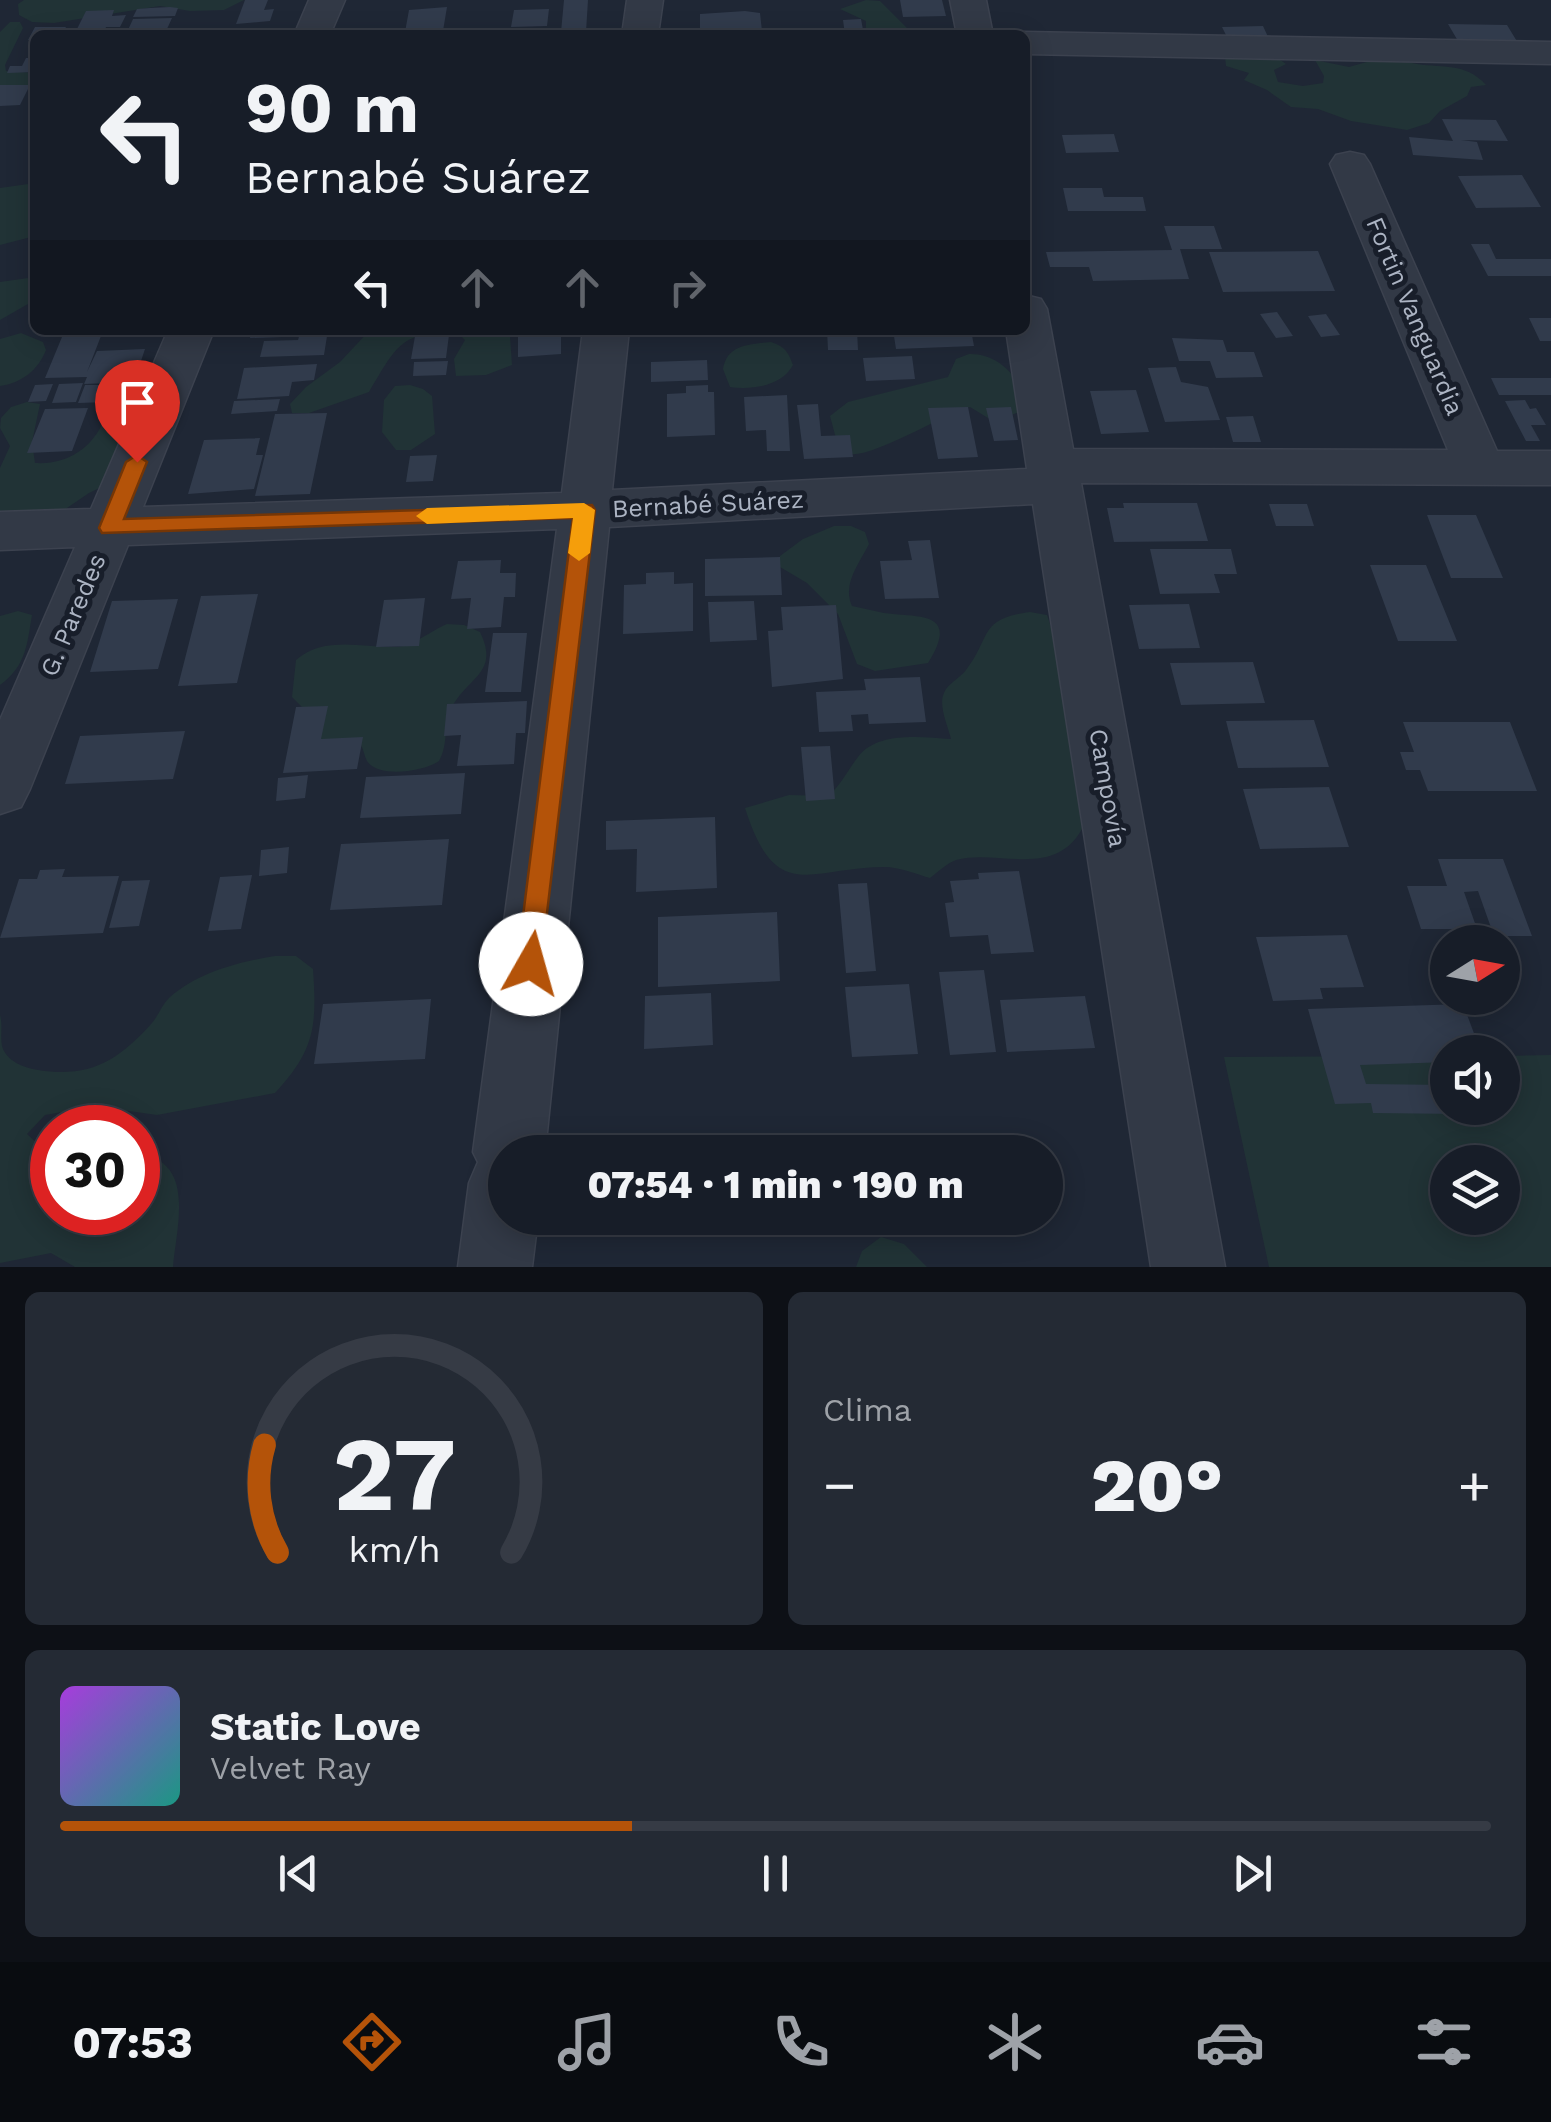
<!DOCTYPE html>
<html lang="es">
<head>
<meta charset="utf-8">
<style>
	body { margin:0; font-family:"Work Sans",sans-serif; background:#242a34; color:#f1f3f6; height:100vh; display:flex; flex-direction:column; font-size:38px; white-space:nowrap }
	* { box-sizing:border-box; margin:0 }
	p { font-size:32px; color:#9ea2a8 }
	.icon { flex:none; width:55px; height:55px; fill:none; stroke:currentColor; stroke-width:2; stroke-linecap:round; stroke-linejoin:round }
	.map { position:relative; height:1267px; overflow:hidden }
	.details { display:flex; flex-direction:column; gap:25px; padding:25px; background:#0d1016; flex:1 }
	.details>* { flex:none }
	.guide { position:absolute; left:30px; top:30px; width:1000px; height:305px; border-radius:15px; box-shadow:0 5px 25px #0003,0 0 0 2px #363b45; background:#171d28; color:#f1f3f6; overflow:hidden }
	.needle { width:65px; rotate:79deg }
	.controls { position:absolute; left:1430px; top:925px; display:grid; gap:20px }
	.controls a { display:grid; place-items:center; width:90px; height:90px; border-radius:50%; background:#171d28; box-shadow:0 5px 25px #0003,0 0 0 2px #363b45; font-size:50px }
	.speed { position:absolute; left:30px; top:1105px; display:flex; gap:20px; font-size:50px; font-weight:700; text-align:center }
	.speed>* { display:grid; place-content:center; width:130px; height:130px; border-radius:50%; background:#171d28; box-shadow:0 5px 25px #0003,0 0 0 2px #363b45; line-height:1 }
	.speed .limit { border:15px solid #d22; background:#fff; color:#111 }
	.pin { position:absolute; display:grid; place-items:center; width:85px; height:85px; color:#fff; margin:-102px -42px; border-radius:50% 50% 50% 0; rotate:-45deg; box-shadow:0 0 10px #0007 }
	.pin .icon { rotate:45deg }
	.me { position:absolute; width:110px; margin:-55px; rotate:7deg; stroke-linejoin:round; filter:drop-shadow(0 0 8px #0008) }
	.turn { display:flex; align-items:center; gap:35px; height:210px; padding:0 50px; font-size:45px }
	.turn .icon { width:130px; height:130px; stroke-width:2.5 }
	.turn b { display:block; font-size:70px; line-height:85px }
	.lanes { display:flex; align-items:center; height:95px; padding:0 50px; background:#0003; justify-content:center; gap:50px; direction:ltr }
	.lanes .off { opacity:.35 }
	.big { font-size:75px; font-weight:800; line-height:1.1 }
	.details .tile { flex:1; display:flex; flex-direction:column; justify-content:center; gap:15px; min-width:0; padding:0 35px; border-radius:15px; background:#242a34 }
	.details .dial { align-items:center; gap:0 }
	.dial svg { height:260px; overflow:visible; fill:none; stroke:#363b45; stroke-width:7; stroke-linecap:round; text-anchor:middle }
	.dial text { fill:#f1f3f6; stroke:none }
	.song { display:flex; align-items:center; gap:30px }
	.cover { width:120px; height:120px; border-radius:15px; background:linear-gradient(135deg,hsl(280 70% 55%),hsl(170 70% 35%)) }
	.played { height:10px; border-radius:5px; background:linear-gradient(90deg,#b45309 40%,#363b45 40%) }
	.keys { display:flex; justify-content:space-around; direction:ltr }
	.heat { display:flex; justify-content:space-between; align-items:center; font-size:55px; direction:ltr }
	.details .tiles { flex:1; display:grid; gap:25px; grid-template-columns:1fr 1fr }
	.tile:last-child { grid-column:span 2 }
	.trip { position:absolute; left:488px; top:1135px; width:575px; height:100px; border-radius:50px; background:#171d28; box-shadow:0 5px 25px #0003,0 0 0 2px #363b45; font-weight:800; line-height:100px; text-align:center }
	.dock { display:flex; height:160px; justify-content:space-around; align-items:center; background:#090c10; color:#9ea2a8 }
	.dock .icon { width:70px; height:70px }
	.dock .selected { color:#b45309 }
	.dock b { font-size:45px; color:#f1f3f6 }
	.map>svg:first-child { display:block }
</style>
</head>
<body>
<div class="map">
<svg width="1551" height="1267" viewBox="0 0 1551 1267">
	<rect width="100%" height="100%" fill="#1f2735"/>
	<path fill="#213336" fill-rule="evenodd" d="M24 0H244L224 10 190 11 160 6 54 23 32 22 19 15 18 4Z
		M866 0 880 1 910 31 903 35H866V21L840 9Z
		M10 22H20L23 28 5 65 6 71 35 73V85L0 90V32Z
		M1388 56C1397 58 1404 61 1412 63 1439 69 1465 61 1486 85L1471 87 1467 96 1440 111 1429 123 1407 130 1351 121 1318 109 1291 107 1267 90 1244 80 1249 73 1226 66 1225 57H1276L1286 64 1274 70 1278 82 1303 86 1323 83 1324 76 1315 60 1349 67Z
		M35 183V236L0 245V188Z
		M35 277V300L0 320V282Z
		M370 330H498L510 336 512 365 486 375 456 376 454 359 465 340 458 333C400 331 397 346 369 392L309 413H292L290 404 306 387 340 362Z
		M21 333 43 342 46 350C38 370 22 383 0 386V339Z
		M771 342C785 347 788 351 793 365 782 386 752 390 730 387L723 369C727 344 750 344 771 342Z
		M969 354C1001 353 1022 381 1031 410 1016 411 1008 418 993 421L970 407C942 415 874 457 851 454 849 453 840 447 838 446L830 416 848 402 948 377 956 359Z
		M410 385 423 389 432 396 435 434 411 450H396L382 432 384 400 395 386Z
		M27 402 40 404 32 442 35 463C66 465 92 449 104 420L134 412 120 478 89 493 42 525 0 531V468L10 446 0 428 1 418 11 407Z
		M834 526H851L865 532 869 544C859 564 842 584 852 606 863 608 873 611 884 613 915 618 962 609 928 663L875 671 857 664 838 614 807 583 780 567V556L803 539Z
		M18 611 32 615C27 645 26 666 0 685V616Z
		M1030 612 1047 615 1072 688 1085 823C1058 882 999 848 956 860 947 863 938 872 930 878 916 874 899 867 885 867 810 867 776 906 745 808L789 795 828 796C842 784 847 771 858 757 877 731 922 737 951 739 948 726 938 706 944 693 947 684 960 678 966 670 992 636 978 619 1030 612Z
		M447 624 464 625 480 632C500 673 468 677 452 707 443 723 449 744 439 761 425 771 379 779 367 761 364 756 364 750 361 745L316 741 303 708 292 697 296 660C325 635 363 648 396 647 412 647 432 630 447 624Z
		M275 956H296L313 969C317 1026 315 1050 275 1093L157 1115 115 1109 68 1111 45 1115 27 1134 41 1147 52 1146V1212H138V1151C146 1155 160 1159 166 1166 189 1188 175 1239 173 1267H75L51 1253 0 1263V1015C3 1025 0 1037 2 1046 6 1061 24 1068 38 1070 89 1078 117 1062 152 1023 158 1016 162 1005 169 998 198 972 239 962 275 956Z
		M1551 1055V1267H1269L1224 1057 1447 1056 1448 1108H1502L1503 1056ZM1448 1162H1502V1218H1448Z
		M881 1237 904 1244 927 1267H856L862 1251Z"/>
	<path fill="#313b4c" d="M245 0H268L264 10 274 9 270 21 236 24Z
		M564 0H588L586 32H561Z
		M900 0H942L946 16 903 17Z
		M447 7 443 31 405 32 409 10Z
		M150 8 170 7 178 8 175 16 133 17 137 9Z
		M549 9 547 26 511 27 514 10Z
		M114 10 112 16 126 15 120 27H106L103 35H74L86 11Z
		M745 11 760 13 762 31 756 32V35H700V14Z
		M172 18 167 29 128 30 133 19Z
		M861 19 864 35H845L843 20Z
		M1448 24 1507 25 1518 43 1458 41Z
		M1263 26 1269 39H1228L1222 27Z
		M35 27H66L62 35H35V40H28Z
		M26 58H35V72L7 73 10 66H22Z
		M0 85H30L20 105 0 106Z
		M1442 119 1496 120 1508 141 1461 140 1477 142 1483 160 1413 155 1409 137 1453 141Z
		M1114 134 1119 152 1066 153 1062 135Z
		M1522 175 1541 207 1476 208 1458 176Z
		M1063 188H1102L1104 197H1143L1146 211H1068Z
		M1164 226H1214L1222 249H1180L1189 279 1093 281 1089 267H1050L1046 252 1172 250Z
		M1471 244H1489L1496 259H1551V276H1488Z
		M1318 251 1335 291 1223 292 1209 252Z
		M1277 312 1293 336 1276 338 1260 314Z
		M1326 314 1340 335 1321 337 1308 316Z
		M1529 318H1551V341H1540Z
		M252 330H283L282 337 250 338Z
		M301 330H328L324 355 260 357 264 341 298 340Z
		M530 330H561V354L518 357V336L530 335Z
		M827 330H857L858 350H828Z
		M893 330H971L974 346 896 349Z
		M449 335 446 358 411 359 415 336Z
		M101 336 87 372 97 351 145 349 134 382 84 384 87 377 45 378 62 337Z
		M1172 338 1223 340 1227 352H1254L1263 377 1216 378 1210 361H1179Z
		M912 356 915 379 866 381 863 358Z
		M707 360 708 380 651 382V362Z
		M448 361 446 375 413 376 414 362Z
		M317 364 314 380 292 382 289 396 237 399 244 368Z
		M1176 367 1181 382 1208 387 1220 420 1165 422 1148 368Z
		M1491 378H1551V395H1499Z
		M83 383 76 402 52 403 59 384Z
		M53 384 46 401 28 402 35 385Z
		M85 385H114L108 402 78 403Z
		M708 385V392H714L715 435 667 437V394L686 393V386Z
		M1136 390 1149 432 1101 434 1090 391Z
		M787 395 790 451H767L766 430 746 431 744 397Z
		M280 399 277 411 231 414 234 401Z
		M1525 400 1530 409 1536 408 1546 425H1531L1540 441H1526L1505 401Z
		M818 404 821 436 850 435 853 457 804 459 797 405Z
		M968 407 978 457 938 459 928 408Z
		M1011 407 1018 440 994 441 986 408Z
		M88 408 72 451 27 453 45 409Z
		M327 413 310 494 255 496 275 414Z
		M1253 416 1261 442H1233L1226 417Z
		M260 438 256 455H263L254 489 188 494 204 440Z
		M437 455 433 481 406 482 410 456Z
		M1123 503H1197L1208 541 1114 542 1107 508H1124Z
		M1269 504H1307L1314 526H1276Z
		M1427 515H1476L1503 578H1451Z
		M930 540 939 598 885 599 880 561 912 560 908 541Z
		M1150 549H1231L1237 574H1214L1220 593 1160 594Z
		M780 557 782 595 705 596V559Z
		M501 560 500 573H516L515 597H504L501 627 467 629 471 598 451 599 458 561Z
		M1370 565H1426L1457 641H1398Z
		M674 572V584L693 583V631L623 634 624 585 646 584V573Z
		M258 594 237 683 178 686 201 596Z
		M425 598 419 646 376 647 384 600Z
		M178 599 158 669 90 672 112 601Z
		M754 601 757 640 710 642 708 602Z
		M1189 604 1200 648 1139 649 1129 605Z
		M836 605 843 679 772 687 768 631 783 630 781 607Z
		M493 633H527L521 692H485Z
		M1253 662 1265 703 1181 705 1170 663Z
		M920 677 926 722 869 724 868 714 851 715 853 731 819 732 816 692 866 690 864 679Z
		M527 701 525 733H516L514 764 457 766 461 735 444 736 447 704Z
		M328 706 321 739 363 737 357 769 283 773 296 707Z
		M1314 720 1329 767 1238 768 1226 721Z
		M1403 722H1510L1537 791H1428L1420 770H1406L1400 752H1414Z
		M185 731 173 779 65 784 80 736Z
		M830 746 835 799 806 801 801 747Z
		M465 773 461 814 360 818 366 777Z
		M308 775 305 798 276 801 278 778Z
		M1329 787 1349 847 1260 849 1243 789Z
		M715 817 717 888 636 892 637 849 606 850V821Z
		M449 839 442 905 330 910 341 844Z
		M289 847 287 873 259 876 261 850Z
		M1438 859H1503L1532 936H1494L1478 891 1464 892 1477 929H1421L1407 886H1447Z
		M65 869 62 877 119 876 103 933 0 938 19 879H37L40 870Z
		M1019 871 1034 952 991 954 988 935 950 937 945 903 954 902 950 881 979 879 978 873Z
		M252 875 241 929 208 931 220 877Z
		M150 880 139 926 109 928 122 881Z
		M867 883 876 971 846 973 838 884Z
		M777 912 780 981 658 987V917Z
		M1347 935 1364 987 1320 988 1323 999 1273 1001 1256 937Z
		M984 970 996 1052 950 1055 939 972Z
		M909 984 918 1054 852 1057 845 987Z
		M711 993 713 1045 644 1049 645 996Z
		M1085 996 1095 1048 1007 1052 1000 1000Z
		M431 999 425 1059 314 1064 323 1004Z
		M1463 1004 1481 1052H1448V1062L1360 1065 1366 1084 1448 1085V1108H1459L1461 1114 1373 1113 1371 1103 1335 1104 1308 1009Z"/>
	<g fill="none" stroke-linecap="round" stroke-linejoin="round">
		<defs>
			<path id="minor" d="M309 0H345L330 35H294Z
				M627 0H663L658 35H622Z
				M950 0H986L993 35H957Z
				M1025 32 1551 42V64L1025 54V35H1013Z
				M1350 152 1364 155 1370 164 1497 451H1551V485L1081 483 1225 1267H1151L1033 504 609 527 545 1152H505V1218H538L532 1267H458L469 1183 478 1162 473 1152 557 529 128 545 30 789 21 807 0 814V720L75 547 0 550V512L91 509 168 330H214L143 507 562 493 583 330H629L612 490 1027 469 1006 330H1025V295L1041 299 1047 309 1073 449 1448 450 1330 164 1336 155Z"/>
		</defs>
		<use href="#minor" stroke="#3c424f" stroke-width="3"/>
		<use href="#minor" fill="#323946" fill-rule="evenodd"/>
	</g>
	<path fill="#b45309" stroke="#753606" stroke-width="2.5" d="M137 455 147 462 124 519 592 505 595 510 540 972 531 976 521 972 517 964 573 518 102 533 99 528 126 462Z"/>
	<path fill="#f59e0b" d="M584 503 595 510 590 553 579 561 568 553 573 518 427 524 416 516 427 508Z"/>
	<g text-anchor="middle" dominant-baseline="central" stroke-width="10" stroke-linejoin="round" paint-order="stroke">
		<g font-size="25" fill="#acb4c3" stroke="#181e2a">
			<text transform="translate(1415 316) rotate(67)">Fortin Vanguardia</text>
			<text transform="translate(708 504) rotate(-3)">Bernabé Suárez</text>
			<text transform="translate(73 615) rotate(-67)">G. Paredes</text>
			<text transform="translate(1108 788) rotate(80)">Campovía</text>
		</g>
	</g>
</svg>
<div class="controls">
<a><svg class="needle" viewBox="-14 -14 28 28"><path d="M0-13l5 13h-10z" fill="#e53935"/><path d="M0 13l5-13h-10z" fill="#9ea2a8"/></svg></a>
<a><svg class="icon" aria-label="sound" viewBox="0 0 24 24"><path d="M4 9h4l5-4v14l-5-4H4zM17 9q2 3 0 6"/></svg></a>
<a><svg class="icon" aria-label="layers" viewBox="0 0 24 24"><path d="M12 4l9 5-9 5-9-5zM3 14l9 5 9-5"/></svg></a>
</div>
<div class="speed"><div class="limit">30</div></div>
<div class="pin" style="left:137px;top:462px;background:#d93025"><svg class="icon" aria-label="arrive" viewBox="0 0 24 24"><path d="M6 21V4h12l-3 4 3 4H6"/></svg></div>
<svg class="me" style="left:531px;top:964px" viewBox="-20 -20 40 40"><circle r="19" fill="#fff"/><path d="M0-13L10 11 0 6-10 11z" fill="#b45309"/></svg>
<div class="trip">07:54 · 1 min · 190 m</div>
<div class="guide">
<div class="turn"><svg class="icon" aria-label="left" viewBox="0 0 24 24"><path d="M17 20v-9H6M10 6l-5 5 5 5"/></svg><div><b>90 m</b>Bernabé Suárez</div></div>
<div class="lanes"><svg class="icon" aria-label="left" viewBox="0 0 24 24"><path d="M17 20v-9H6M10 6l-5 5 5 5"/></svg><svg class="icon off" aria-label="ahead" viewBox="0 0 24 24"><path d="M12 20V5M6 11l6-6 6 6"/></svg><svg class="icon off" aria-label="ahead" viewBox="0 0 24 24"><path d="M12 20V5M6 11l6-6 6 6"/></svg><svg class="icon off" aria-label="right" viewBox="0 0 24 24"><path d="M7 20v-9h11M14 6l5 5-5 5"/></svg></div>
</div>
</div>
<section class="details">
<div class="tiles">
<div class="tile dial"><svg viewBox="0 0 100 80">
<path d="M14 69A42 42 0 1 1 86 69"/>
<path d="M14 69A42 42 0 0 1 10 36" stroke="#b45309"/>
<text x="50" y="56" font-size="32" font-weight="700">27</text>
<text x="50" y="72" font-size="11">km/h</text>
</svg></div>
<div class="tile"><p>Clima</p>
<div class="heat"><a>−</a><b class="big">20°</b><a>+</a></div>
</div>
<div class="tile">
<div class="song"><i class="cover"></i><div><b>Static Love</b><p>Velvet Ray</p></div></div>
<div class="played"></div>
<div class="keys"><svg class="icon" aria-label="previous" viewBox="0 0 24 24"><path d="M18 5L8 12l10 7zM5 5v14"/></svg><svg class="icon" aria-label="pause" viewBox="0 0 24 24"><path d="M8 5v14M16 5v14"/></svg><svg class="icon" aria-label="next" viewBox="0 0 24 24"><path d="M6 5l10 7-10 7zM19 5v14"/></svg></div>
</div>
</div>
</section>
<nav class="dock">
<b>07:53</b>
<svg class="icon selected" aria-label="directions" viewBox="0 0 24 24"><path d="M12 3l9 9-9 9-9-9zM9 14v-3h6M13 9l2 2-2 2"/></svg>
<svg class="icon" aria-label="music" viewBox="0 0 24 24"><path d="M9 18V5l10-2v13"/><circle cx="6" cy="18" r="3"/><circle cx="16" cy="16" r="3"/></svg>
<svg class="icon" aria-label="phone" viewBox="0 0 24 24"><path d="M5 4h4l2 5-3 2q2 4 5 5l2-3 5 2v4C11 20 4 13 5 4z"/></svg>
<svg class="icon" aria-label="climate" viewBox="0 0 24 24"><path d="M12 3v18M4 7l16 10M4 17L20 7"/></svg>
<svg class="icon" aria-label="car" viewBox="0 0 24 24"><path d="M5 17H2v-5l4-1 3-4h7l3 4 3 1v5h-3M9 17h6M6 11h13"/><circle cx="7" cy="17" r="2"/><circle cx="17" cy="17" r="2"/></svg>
<svg class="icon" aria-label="filters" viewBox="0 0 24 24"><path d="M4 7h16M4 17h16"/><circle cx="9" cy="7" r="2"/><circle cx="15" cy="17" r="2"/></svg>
</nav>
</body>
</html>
